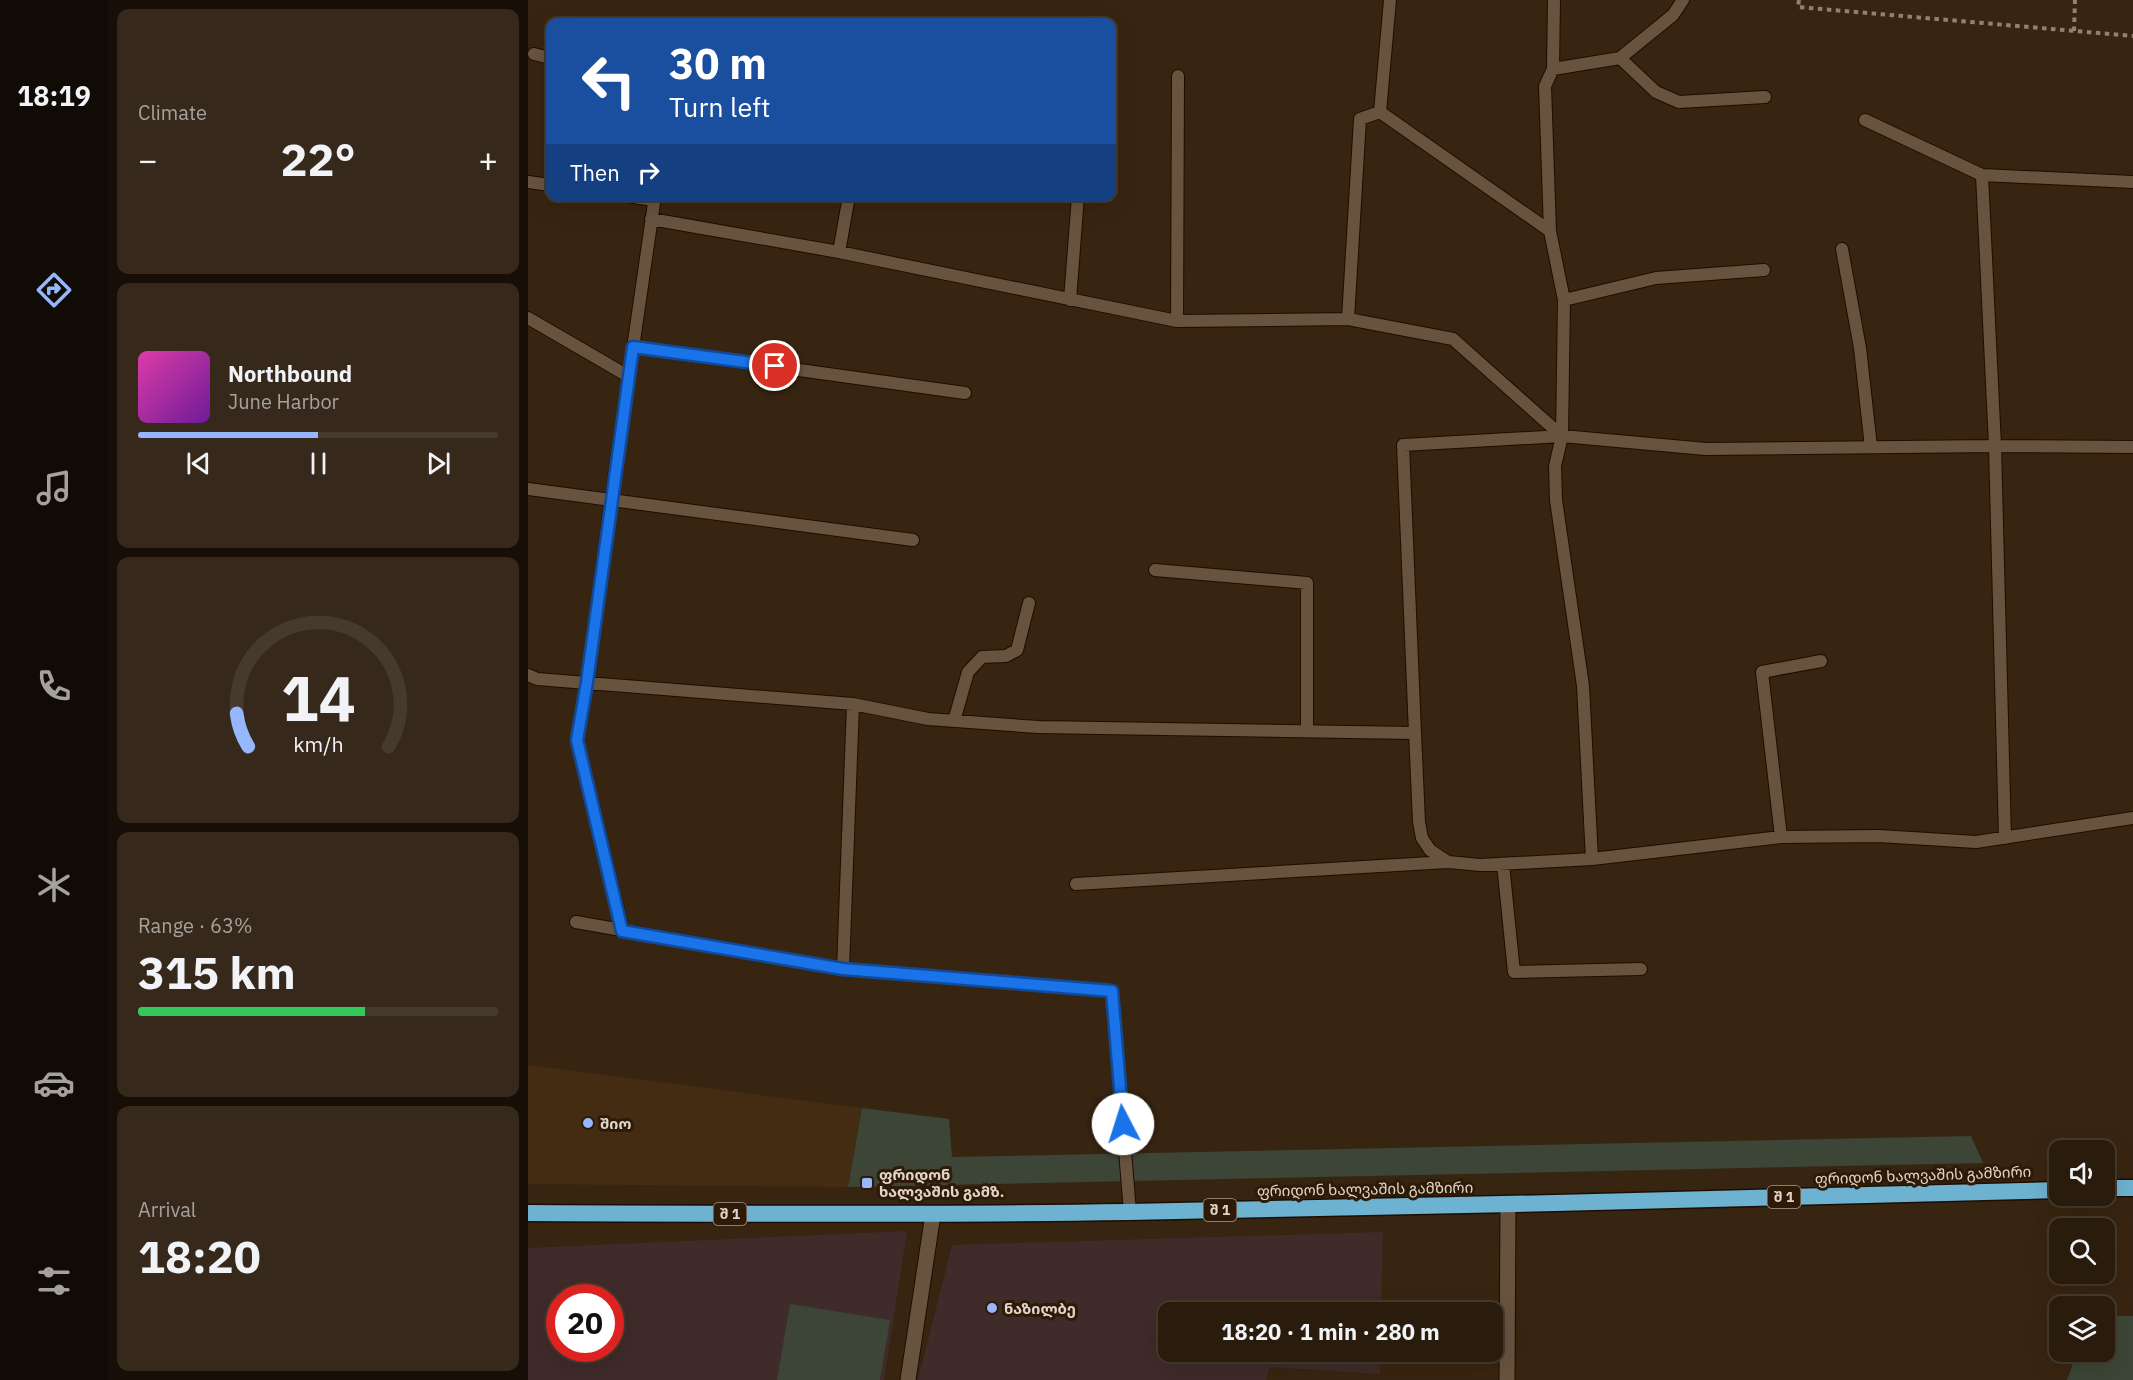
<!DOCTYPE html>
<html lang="en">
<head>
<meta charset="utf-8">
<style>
	body { margin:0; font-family:"IBM Plex Sans","Noto Sans Georgian",sans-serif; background:#36291b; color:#f1f3f6; height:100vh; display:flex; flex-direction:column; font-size:22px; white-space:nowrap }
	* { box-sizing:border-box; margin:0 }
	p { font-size:20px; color:#a5a19d }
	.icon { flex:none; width:33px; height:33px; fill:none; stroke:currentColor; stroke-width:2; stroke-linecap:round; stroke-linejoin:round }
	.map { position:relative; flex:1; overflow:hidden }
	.details { display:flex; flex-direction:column; gap:9px; padding:9px; background:#170f07; width:420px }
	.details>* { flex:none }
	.hud { position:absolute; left:18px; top:18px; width:570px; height:183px; border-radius:12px; box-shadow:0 6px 24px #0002,0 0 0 2px #463a2e; background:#1a4fa0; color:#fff; overflow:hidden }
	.fabs { position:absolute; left:1521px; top:1140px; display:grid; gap:12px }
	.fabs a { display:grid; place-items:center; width:66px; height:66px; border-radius:12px; background:#2a1c0d; box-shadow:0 6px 24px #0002,0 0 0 2px #463a2e; font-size:30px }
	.speed { position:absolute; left:18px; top:1284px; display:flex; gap:12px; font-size:30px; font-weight:700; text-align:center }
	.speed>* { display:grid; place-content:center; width:78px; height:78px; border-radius:50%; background:#2a1c0d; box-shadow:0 6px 24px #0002,0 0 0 2px #463a2e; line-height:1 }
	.speed .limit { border:9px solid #d22; background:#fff; color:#111 }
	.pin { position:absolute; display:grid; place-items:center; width:51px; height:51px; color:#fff; margin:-26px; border:3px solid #fff; border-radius:50%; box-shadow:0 2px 6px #0007 }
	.me { position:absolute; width:66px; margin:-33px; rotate:355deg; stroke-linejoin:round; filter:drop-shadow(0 0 4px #0008) }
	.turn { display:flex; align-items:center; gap:21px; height:126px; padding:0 24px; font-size:27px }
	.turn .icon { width:78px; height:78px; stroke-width:2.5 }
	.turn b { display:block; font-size:42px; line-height:51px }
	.then { display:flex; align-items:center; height:57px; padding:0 24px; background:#0003; gap:12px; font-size:22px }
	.big { font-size:45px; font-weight:700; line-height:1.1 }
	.details .widget { flex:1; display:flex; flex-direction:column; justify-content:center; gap:9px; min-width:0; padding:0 21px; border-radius:12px; background:#36291b }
	.details .dial { align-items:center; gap:0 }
	.dial svg { height:156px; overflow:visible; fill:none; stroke:#463a2e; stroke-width:7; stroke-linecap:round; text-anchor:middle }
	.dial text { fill:#f1f3f6; stroke:none }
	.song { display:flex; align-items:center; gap:18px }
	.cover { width:72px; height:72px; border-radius:9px; background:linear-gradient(135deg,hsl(320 70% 55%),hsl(280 70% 35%)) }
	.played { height:6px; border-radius:3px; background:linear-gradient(90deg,#96b6fd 50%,#463a2e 50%) }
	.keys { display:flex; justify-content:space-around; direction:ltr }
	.heat { display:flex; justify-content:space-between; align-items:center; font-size:33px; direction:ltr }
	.charge { height:9px; border-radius:4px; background:linear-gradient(90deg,#34c759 63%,#463a2e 0) }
	.trip { position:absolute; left:630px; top:1302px; width:345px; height:60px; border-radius:12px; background:#2a1c0d; box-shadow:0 6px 24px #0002,0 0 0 2px #463a2e; font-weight:700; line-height:60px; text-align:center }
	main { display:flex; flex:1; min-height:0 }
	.tabs { display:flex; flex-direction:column; width:108px; justify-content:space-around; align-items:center; background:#110b05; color:#a5a19d }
	.tabs .icon { width:42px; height:42px }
	.tabs .active { color:#96b6fd }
	.tabs b { font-size:27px; color:#f1f3f6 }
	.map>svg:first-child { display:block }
</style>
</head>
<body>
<main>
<nav class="tabs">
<b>18:19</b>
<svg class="icon active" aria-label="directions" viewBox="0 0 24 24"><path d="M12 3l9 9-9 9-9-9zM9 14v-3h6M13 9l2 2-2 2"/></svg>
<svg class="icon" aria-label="music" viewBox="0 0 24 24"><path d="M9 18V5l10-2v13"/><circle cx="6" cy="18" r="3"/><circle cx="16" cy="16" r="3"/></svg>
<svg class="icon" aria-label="phone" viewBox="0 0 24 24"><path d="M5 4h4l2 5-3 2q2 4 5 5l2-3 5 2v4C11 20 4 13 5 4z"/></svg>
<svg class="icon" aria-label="climate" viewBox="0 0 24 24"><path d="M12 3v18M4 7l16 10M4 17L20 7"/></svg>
<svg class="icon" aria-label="car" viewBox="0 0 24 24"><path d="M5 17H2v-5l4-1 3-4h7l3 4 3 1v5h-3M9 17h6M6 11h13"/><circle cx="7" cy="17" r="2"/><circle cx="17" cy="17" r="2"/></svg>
<svg class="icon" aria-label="filters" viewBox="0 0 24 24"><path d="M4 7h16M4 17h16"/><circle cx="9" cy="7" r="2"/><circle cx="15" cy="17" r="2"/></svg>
</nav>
<section class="details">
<div class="widget"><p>Climate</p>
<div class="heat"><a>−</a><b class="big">22°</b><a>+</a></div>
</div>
<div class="widget">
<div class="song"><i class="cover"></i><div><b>Northbound</b><p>June Harbor</p></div></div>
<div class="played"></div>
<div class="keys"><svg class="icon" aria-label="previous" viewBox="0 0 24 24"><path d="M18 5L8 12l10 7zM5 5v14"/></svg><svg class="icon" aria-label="pause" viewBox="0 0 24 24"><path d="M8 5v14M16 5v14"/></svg><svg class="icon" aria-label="next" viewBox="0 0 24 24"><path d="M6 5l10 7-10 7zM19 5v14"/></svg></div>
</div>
<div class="widget dial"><svg viewBox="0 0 100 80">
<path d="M14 69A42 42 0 1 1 86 69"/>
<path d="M14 69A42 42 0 0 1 8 52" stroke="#96b6fd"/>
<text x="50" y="56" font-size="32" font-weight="700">14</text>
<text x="50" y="72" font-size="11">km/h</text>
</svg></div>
<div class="widget"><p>Range · 63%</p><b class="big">315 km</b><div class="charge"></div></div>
<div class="widget"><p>Arrival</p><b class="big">18:20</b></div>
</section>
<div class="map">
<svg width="1605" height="1380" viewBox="0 0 1605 1380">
	<rect width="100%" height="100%" fill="#382511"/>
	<path fill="#442c12" d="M0 1065 334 1108 320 1187 0 1184Z"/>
	<path fill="#3f2b29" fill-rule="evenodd" d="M379 1231 356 1380H0V1248ZM32 1298H82V1348H32Z
		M855 1232 853 1312H640V1352H853L852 1374 741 1367 738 1380H390L424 1245Z"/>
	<path fill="#3c4536" d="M334 1108 421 1119 424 1157 1443 1136 1455 1163 320 1187Z
		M262 1304 362 1320 352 1380H249Z
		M1577 1316H1605V1380H1539L1549 1352H1576Z"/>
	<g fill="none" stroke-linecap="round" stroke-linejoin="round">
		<defs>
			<path id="service" d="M6 54 22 58
				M1092 58 1128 92 1151 102 1237 97
				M1025 69 1026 0
				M852 112 1022 231
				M1337 120 1454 175 1605 182
				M1454 175 1467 446 1477 838
				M0 182 22 185
				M99 196 126 200
				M123 219 311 252 649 321 820 319 925 339 1034 436
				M1314 249 1332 348 1343 447
				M311 252 321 196
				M542 300 550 196
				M1036 300 1128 278 1236 270
				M0 318 100 376
				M820 319 832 119 852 112 862 0
				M649 321 650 76
				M105 347 437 393
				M0 489 385 540
				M627 570 779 583V731
				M0 675 9 679 325 704 400 719 510 727 887 733 891 822 894 838 902 850 920 862 952 865 1064 859 1253 837 1351 836 1448 842 1605 818
				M325 704 315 969 584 991 602 1212
				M426 721 440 672 454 657 478 656 489 650 501 603
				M887 733 875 445 1034 436 1178 449 1467 446 1605 447
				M1253 837 1234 672 1293 661
				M1064 859 1055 686 1028 500 1027 466 1034 436 1036 300 1022 231 1017 86 1025 69 1092 58 1145 15 1155 0
				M975 864 986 972 1113 969
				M548 884 920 862
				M48 922 315 969
				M95 931 49 740 59 682 83 500 127 196"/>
			<path id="minor" d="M380 1380 405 1214
				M979 1380 980 1204"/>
			<path id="trunk" d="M1576 1188H1605
				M0 1213C200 1214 400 1215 600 1212 911 1207 1221 1198 1532 1190"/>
		</defs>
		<use href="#service" stroke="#1e0d00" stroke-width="14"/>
		<use href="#minor" stroke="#1e0d00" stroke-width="17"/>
		<use href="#trunk" stroke="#1e0d00" stroke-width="19"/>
		<path stroke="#918171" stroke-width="4" stroke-dasharray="4.5 4.5" stroke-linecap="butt" d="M1271 0 1270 7 1605 36
			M1546 31 1547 0"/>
		<use href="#service" stroke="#68533e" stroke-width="12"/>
		<use href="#minor" stroke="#68533e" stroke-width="15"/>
		<use href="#trunk" stroke="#6db2d0" stroke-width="16"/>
	</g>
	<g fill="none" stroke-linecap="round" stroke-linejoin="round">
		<defs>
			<path id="route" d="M247 366 105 347 59 682 49 740 94 931 315 969 584 991 595 1124"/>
		</defs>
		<use href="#route" stroke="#114b97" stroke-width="15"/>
		<use href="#route" stroke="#1a73e8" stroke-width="10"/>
	</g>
	<g fill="#96b6fd" stroke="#2d1b08" stroke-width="2">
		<circle cx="60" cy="1123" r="6"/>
		<rect x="333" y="1177" width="12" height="12" rx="3"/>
		<circle cx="464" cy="1308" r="6"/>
	</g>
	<g text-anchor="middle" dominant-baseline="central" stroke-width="6" stroke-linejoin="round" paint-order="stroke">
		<g fill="#2d1b08" stroke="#ab9c8e" stroke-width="1.5">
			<rect x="1239.5" y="1186" width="33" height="22" rx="4.5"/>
			<rect x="675.5" y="1199" width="33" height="22" rx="4.5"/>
			<rect x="185.5" y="1203" width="33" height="22" rx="4.5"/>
		</g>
		<g font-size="14" font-weight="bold" fill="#e1d4c8">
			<text x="1256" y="1197">შ 1</text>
			<text x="692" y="1210">შ 1</text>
			<text x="202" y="1214">შ 1</text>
		</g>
		<g font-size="15" font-weight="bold" fill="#e1d4c8" stroke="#2d1b08" text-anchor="start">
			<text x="72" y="1123">შიო</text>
			<text x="351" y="1174">ფრიდონ<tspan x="351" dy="17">ხალვაშის გამზ.</tspan></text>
			<text x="476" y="1308">ნაზილბე</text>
		</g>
		<g font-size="15" fill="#e1d4c8" stroke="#2d1b08">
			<text transform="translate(1395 1175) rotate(-2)">ფრიდონ ხალვაშის გამზირი</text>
			<text transform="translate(837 1189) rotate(-1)">ფრიდონ ხალვაშის გამზირი</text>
		</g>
	</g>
</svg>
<div class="fabs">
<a><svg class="icon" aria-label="sound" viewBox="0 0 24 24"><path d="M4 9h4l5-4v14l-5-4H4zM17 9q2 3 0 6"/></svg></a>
<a><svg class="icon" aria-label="search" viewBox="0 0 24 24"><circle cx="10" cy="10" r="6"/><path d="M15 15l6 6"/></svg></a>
<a><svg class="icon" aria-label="layers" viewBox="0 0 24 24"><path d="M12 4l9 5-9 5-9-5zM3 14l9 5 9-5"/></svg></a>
</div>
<div class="speed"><div class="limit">20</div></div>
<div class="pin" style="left:247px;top:366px;background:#d93025"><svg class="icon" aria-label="arrive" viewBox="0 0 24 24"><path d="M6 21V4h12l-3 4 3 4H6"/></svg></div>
<svg class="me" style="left:595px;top:1124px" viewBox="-20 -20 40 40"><circle r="19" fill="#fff"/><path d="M0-13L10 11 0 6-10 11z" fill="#1a73e8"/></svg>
<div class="trip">18:20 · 1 min · 280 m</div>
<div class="hud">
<div class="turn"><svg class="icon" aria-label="left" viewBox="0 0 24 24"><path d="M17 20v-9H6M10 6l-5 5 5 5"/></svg><div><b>30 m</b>Turn left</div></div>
<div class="then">Then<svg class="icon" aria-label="right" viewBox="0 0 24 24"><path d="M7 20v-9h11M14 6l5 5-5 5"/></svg></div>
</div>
</div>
</main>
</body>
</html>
